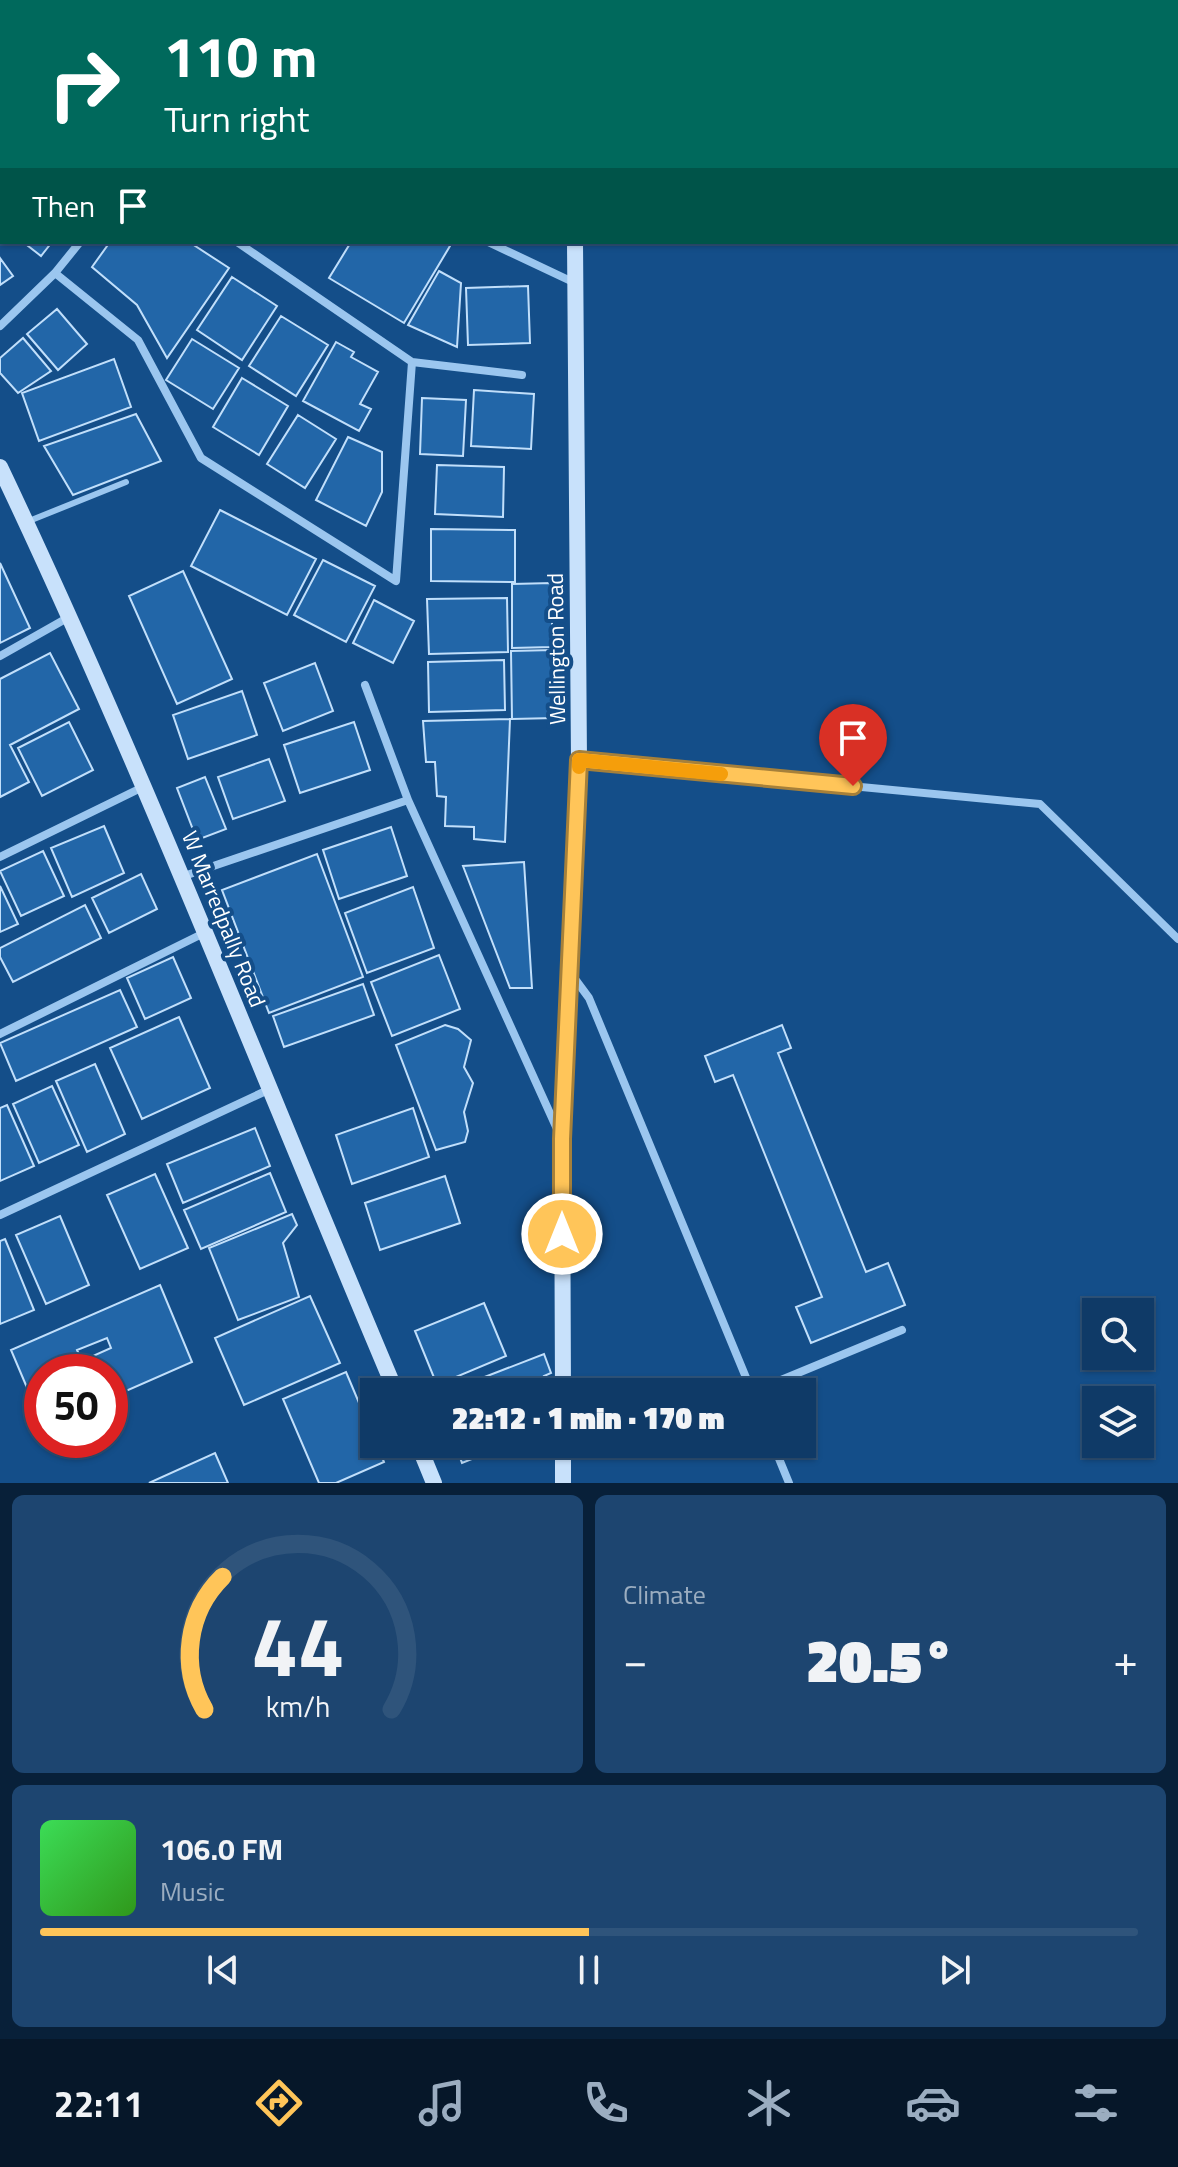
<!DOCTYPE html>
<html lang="en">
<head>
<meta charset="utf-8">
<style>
	body { margin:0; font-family:"Titillium Web",sans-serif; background:#1d4570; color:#f1f3f6; height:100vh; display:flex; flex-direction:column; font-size:30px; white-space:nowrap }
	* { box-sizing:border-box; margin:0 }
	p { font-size:26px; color:#9badc0 }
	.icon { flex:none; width:44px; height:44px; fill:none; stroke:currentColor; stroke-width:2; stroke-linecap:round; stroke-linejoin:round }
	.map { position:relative; height:1483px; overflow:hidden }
	.details { display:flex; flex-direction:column; gap:12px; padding:12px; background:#082039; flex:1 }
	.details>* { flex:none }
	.guide { position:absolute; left:0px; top:0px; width:1178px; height:244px; box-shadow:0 2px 6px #0004,0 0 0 2px #2f547b; background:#00695c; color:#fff; overflow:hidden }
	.fabs { position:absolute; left:1082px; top:1298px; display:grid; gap:16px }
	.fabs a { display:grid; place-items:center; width:72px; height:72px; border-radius:0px; background:#0f3a67; box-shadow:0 2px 6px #0004,0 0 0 2px #2f547b; font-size:40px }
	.speed { position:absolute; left:24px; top:1354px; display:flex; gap:16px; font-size:40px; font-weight:700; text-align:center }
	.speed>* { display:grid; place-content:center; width:104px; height:104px; border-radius:50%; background:#0f3a67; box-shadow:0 2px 6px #0004,0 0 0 2px #2f547b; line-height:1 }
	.speed .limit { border:12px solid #d22; background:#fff; color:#111 }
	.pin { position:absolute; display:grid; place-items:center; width:68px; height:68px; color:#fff; margin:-82px -34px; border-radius:50% 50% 50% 0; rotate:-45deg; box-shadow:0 0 8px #0007 }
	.pin .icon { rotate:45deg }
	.me { position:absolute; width:88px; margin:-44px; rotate:0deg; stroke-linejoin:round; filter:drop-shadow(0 0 6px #0008) }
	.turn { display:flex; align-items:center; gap:28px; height:168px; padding:0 32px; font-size:36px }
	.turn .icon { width:104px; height:104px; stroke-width:2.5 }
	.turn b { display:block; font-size:56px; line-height:68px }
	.then { display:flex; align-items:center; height:76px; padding:0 32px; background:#0003; gap:16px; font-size:30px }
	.big { font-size:60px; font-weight:800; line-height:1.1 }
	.details .card { flex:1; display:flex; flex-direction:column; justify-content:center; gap:12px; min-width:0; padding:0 28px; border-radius:12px; background:#1d4570 }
	.details .dial { align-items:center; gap:0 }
	.dial svg { height:208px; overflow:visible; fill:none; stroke:#2f547b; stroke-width:7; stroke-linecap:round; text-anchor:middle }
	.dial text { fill:#f1f3f6; stroke:none }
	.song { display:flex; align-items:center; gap:24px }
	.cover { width:96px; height:96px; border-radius:12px; background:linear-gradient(135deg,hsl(130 70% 55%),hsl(110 70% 35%)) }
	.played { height:8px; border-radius:4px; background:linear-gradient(90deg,#ffc559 50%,#2f547b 50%) }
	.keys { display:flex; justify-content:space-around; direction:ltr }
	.heat { display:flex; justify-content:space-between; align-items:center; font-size:44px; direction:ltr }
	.details .tiles { flex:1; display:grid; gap:12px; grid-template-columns:1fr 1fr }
	.card:last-child { grid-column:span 2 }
	.trip { position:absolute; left:360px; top:1378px; width:456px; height:80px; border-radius:0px; background:#0f3a67; box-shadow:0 2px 6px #0004,0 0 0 2px #2f547b; font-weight:800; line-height:80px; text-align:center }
	.tabs { display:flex; height:128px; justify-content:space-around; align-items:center; background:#061729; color:#9badc0 }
	.tabs .icon { width:56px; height:56px }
	.tabs .selected { color:#ffc559 }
	.tabs b { font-size:36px; color:#f1f3f6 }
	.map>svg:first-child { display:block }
</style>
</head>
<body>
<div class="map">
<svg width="1178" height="1483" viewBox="0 0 1178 1483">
	<rect width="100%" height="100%" fill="#144e89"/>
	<path fill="#2266a8" stroke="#c1dffb" stroke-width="2" fill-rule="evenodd" d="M311 0H408L409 2H312Z
		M937 0H1020L1018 2Z
		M2 14V163L0 166V16Z
		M23 242H52L41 256Z
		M110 242H189L229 268 167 358 137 305 92 267Z
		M351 242H444L450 246 404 323 329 278Z
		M0 258 13 276 0 285Z
		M439 271 461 283 457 347 408 325Z
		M232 277 277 306 242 360 197 330Z
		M528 286 530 343 468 345 466 288Z
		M57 309 87 344 58 370 27 334Z
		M281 316 328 345 296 396 249 366Z
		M23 338 51 371 18 393 0 373V358Z
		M192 339 239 368 213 409 166 380Z
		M336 342 354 352 351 357 378 372 360 404 371 409 359 431 303 401Z
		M114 359 131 407 39 441 22 393Z
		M242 378 288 406 259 455 213 427Z
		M474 390 534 394 531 449 471 446Z
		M422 398 466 400 463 456 420 454Z
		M136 414 161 461 73 495 44 446Z
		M298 415 336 439 305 488 267 464Z
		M348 437 382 452V492L366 526 316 500Z
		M437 465 504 467 503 517 435 514Z
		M220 510 316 559 287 615 191 566Z
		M431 529 515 530V582L431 581Z
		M323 560 375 586 346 642 294 615Z
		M0 563 30 628 0 643Z
		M183 571 232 679 177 704 129 596Z
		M552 583V647L512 648V584Z
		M507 598 508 652 429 654 427 599Z
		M374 600 414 621 393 663 353 643Z
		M553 650 555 718 512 719 511 651Z
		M50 653 79 709 10 745 29 782 0 797V679Z
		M504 660 505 710 429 712 428 662Z
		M315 663 333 711 283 731 264 683Z
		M242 691 257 735 188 759 173 715Z
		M510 719 505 842 474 839V827L445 826 446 797 437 796 435 762H426L423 721Z
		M69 722 93 770 42 796 18 748Z
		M354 722 370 770 300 793 284 745Z
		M269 759 285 801 233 819 218 777Z
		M205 777 226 829 197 840 177 788Z
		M104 826 124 873 72 897 51 848Z
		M391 827 407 876 339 899 323 850Z
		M43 851 64 896 21 916 0 871Z
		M317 854 363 977 269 1013 222 890Z
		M524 862 532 988H510L463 866Z
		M141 874 157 909 109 933 92 898Z
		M0 886 18 924 0 932Z
		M413 887 434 948 367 973 345 913Z
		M85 905 101 938 13 982 0 957V948Z
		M439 955 460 1009 392 1036 371 982Z
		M173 957 191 998 145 1019 127 978Z
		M363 984 374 1015 284 1047 273 1016Z
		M120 990 137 1027 16 1081 0 1043Z
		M179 1017 210 1088 142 1119 110 1048Z
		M445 1025 458 1029 471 1040 464 1067 473 1083 464 1112 468 1131 465 1142 436 1150 396 1045Z
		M782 1025 791 1048 778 1053 866 1272 888 1263 905 1305 811 1343 796 1307 822 1297 733 1075 715 1082 705 1056Z
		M95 1064 125 1134 87 1152 56 1081Z
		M52 1086 79 1145 39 1163 13 1104Z
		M7 1105 34 1166 0 1181V1108Z
		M413 1108 429 1157 352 1184 336 1135Z
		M255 1128 270 1166 183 1203 167 1164Z
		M270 1173 286 1212 201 1249 184 1210Z
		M155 1174 188 1248 140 1269 107 1195Z
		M445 1176 460 1223 380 1250 365 1203Z
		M292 1214 297 1225 283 1243 299 1297 238 1320 209 1248Z
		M60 1216 89 1285 46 1304 16 1235Z
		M5 1239 34 1310 0 1324V1241Z
		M160 1285 192 1362 110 1398V1372H42V1423L11 1350ZM107 1338 111 1348 82 1361 77 1350Z
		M310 1296 340 1363 244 1405 215 1338Z
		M484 1303 506 1356 437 1385 415 1331Z
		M544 1354 551 1373 544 1376 551 1392H446Z
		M346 1372 384 1462 336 1483H319L283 1399Z
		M455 1444H510L462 1463Z
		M215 1453 228 1483H149Z"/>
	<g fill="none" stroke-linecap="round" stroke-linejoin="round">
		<path stroke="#9bc6ef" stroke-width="6" d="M29 521 126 482"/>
		<path stroke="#9bc6ef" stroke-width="8" d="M1045 2 1047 0
			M237 242 412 362 522 375
			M488 242 575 283
			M55 273 138 340 201 458 396 581 412 362
			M0 326 55 273 80 242
			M0 656 69 617
			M580 760 1040 804 1178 939
			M408 800 558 1131
			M0 857 143 787
			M184 876 408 800 365 685
			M572 975 589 998 752 1392
			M0 1034 206 932
			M0 1215 268 1090
			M752 1392 902 1330
			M773 1444 789 1483"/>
		<path stroke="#c8e1fb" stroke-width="16" d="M570 0V2
			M0 467C144 770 265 1083 396 1392
			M563 1392 562 1139 579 760 575 242
			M418 1444 434 1483
			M563 1444V1483"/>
	</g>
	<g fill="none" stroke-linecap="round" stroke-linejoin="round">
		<defs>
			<path id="route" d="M562 1234V1139L579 760 853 786"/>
		</defs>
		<use href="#route" stroke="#a6803a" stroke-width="20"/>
		<use href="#route" stroke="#ffc559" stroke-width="14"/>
		<path stroke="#f59e0b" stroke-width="14" d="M579 767V760L721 774"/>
	</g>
	<g text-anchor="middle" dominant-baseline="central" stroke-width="8" stroke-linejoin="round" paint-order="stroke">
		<g font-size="22" fill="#fff" stroke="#144e89">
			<text transform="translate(556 649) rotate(-91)">Wellington Road</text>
			<text transform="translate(224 919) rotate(68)">W Marredpally Road</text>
		</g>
	</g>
</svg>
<div class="fabs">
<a><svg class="icon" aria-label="search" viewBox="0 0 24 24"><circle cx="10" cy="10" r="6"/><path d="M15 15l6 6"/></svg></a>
<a><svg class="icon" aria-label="layers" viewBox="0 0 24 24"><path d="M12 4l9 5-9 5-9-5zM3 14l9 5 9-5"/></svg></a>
</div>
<div class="speed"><div class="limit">50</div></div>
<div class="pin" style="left:853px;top:786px;background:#d93025"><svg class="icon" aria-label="arrive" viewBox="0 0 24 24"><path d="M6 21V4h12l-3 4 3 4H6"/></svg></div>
<svg class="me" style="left:562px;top:1234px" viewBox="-20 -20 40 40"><circle r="17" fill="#ffc559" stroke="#fff" stroke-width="3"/><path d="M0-11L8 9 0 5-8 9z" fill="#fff"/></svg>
<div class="trip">22:12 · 1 min · 170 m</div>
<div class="guide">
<div class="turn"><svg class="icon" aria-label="right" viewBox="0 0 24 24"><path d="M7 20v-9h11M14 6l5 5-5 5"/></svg><div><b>110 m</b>Turn right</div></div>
<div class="then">Then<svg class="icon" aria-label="arrive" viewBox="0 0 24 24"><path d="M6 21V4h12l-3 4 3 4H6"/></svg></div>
</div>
</div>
<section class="details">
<div class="tiles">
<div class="card dial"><svg viewBox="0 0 100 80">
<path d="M14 69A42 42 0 1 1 86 69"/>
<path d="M14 69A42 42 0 0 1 21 18" stroke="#ffc559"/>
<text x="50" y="56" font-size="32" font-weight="700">44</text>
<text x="50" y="72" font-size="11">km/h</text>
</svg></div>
<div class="card"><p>Climate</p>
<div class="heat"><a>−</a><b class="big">20.5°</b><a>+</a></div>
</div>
<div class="card">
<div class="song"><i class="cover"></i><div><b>106.0 FM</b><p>Music</p></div></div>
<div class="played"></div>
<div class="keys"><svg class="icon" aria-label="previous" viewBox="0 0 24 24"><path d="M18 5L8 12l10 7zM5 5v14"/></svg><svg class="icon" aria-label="pause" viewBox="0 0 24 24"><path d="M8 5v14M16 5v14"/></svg><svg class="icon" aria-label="next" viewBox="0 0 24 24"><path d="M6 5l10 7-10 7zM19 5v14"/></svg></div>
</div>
</div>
</section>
<nav class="tabs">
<b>22:11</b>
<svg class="icon selected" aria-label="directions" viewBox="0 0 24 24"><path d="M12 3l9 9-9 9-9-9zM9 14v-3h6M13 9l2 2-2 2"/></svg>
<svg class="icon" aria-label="music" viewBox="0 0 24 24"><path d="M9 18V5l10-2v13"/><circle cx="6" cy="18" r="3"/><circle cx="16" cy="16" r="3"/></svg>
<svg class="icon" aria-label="phone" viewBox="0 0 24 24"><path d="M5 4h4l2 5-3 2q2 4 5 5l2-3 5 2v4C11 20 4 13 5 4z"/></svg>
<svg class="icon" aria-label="climate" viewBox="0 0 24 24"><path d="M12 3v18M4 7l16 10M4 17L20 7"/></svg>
<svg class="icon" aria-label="car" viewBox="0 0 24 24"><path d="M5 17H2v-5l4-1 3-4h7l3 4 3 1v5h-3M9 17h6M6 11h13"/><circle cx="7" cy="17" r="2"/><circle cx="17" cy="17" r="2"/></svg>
<svg class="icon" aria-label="filters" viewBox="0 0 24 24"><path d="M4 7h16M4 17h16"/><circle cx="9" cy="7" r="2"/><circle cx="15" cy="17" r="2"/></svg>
</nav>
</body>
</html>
